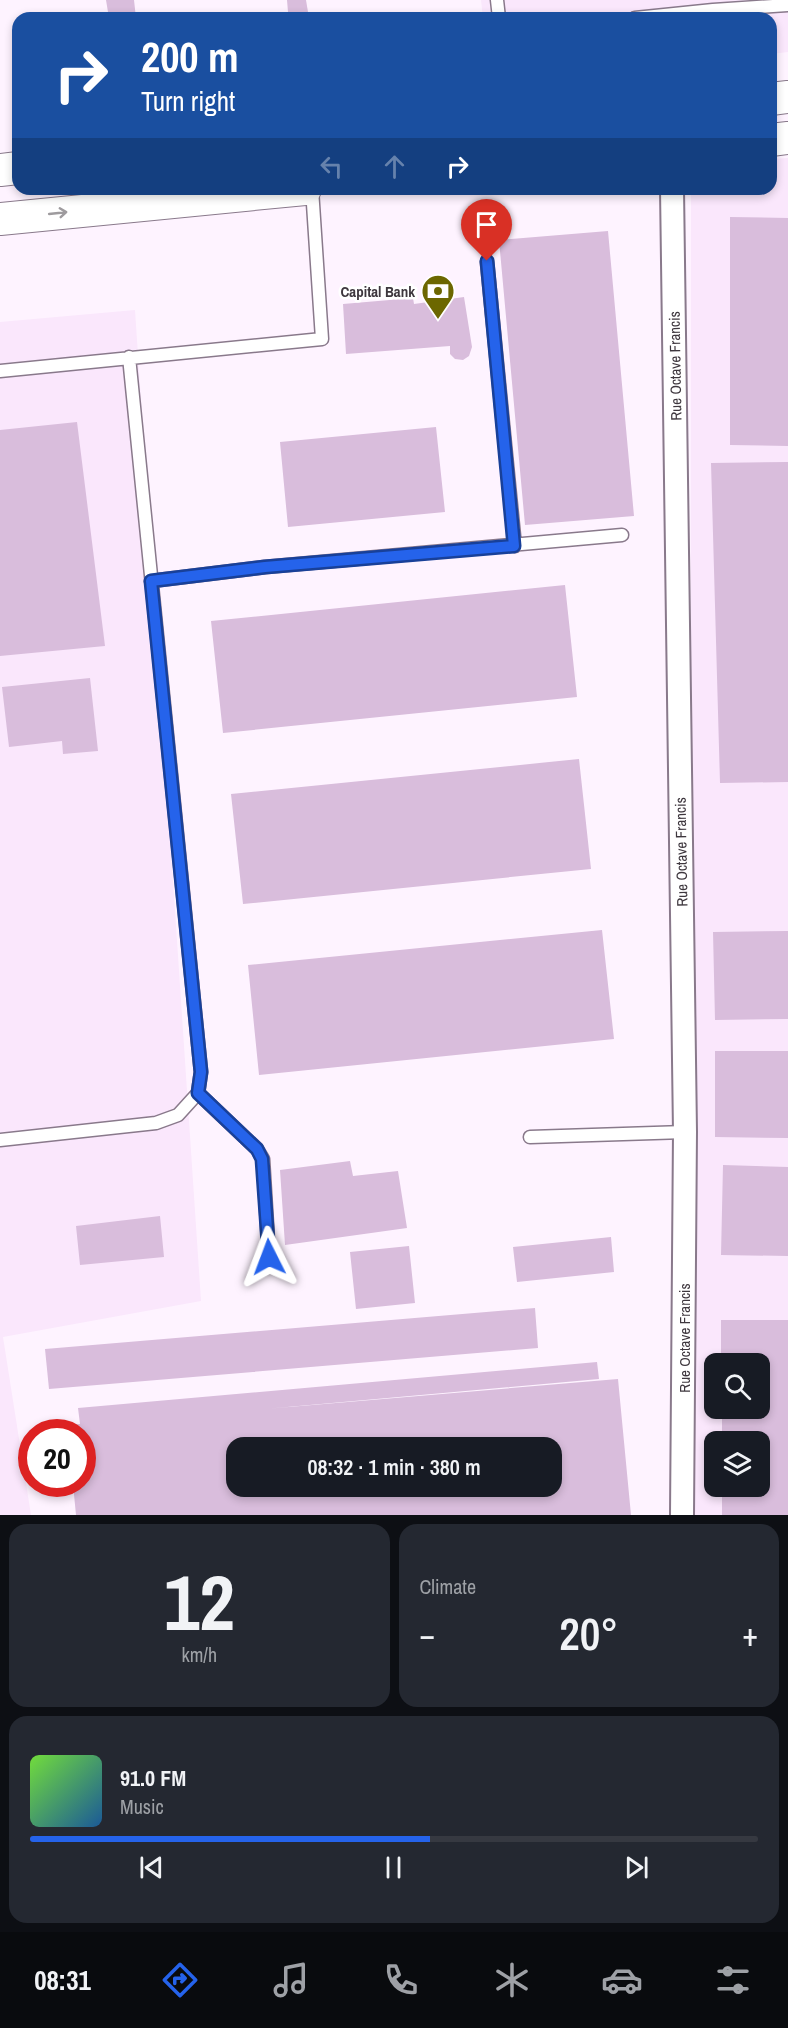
<!DOCTYPE html>
<html lang="en">
<head>
<meta charset="utf-8">
<style>
	body { margin:0; font-family:"Archivo Narrow",sans-serif; background:#242831; color:#f1f3f6; height:100vh; display:flex; flex-direction:column; font-size:22px; white-space:nowrap }
	* { box-sizing:border-box; margin:0 }
	p { font-size:20px; color:#9ea1a6 }
	.icon { flex:none; width:33px; height:33px; fill:none; stroke:currentColor; stroke-width:2; stroke-linecap:round; stroke-linejoin:round }
	.map { position:relative; height:1515px; overflow:hidden }
	.drawer { display:flex; flex-direction:column; gap:9px; padding:9px; background:#0d0f14; flex:1 }
	.drawer>* { flex:none }
	.guide { position:absolute; left:12px; top:12px; width:765px; height:183px; border-radius:18px; box-shadow:0 3px 9px #0003; background:#1a4fa0; color:#fff; overflow:hidden }
	.tools { position:absolute; left:704px; top:1353px; display:grid; gap:12px }
	.tools a { display:grid; place-items:center; width:66px; height:66px; border-radius:12px; background:#171b24; box-shadow:0 3px 9px #0003; font-size:30px }
	.speed { position:absolute; left:18px; top:1419px; display:flex; gap:12px; font-size:30px; font-weight:700; text-align:center }
	.speed>* { display:grid; place-content:center; width:78px; height:78px; border-radius:50%; background:#171b24; box-shadow:0 3px 9px #0003; line-height:1 }
	.speed .limit { border:9px solid #d22; background:#fff; color:#111 }
	.pin { position:absolute; display:grid; place-items:center; width:51px; height:51px; color:#fff; margin:-62px -26px; border-radius:50% 50% 50% 0; rotate:-45deg; box-shadow:0 0 6px #0007 }
	.pin .icon { rotate:45deg }
	.me { position:absolute; width:66px; margin:-33px; rotate:357deg; stroke-linejoin:round; filter:drop-shadow(0 0 4px #0008) }
	.turn { display:flex; align-items:center; gap:21px; height:126px; padding:0 30px; font-size:27px }
	.turn .icon { width:78px; height:78px; stroke-width:2.5 }
	.turn b { display:block; font-size:42px; line-height:51px }
	.lanes { display:flex; align-items:center; height:57px; padding:0 30px; background:#0003; justify-content:center; gap:30px; direction:ltr }
	.lanes .off { opacity:.35 }
	.big { font-size:45px; font-weight:600; line-height:1.1 }
	.drawer .widget { flex:1; display:flex; flex-direction:column; justify-content:center; gap:9px; min-width:0; padding:0 21px; border-radius:18px; background:#242831 }
	.drawer .dial { align-items:center; gap:0 }
	.dial b { font-size:78px; line-height:1 }
	.song { display:flex; align-items:center; gap:18px }
	.cover { width:72px; height:72px; border-radius:9px; background:linear-gradient(135deg,hsl(100 70% 55%),hsl(210 70% 35%)) }
	.played { height:6px; border-radius:3px; background:linear-gradient(90deg,#2563eb 55%,#363941 55%) }
	.keys { display:flex; justify-content:space-around; direction:ltr }
	.heat { display:flex; justify-content:space-between; align-items:center; font-size:33px; direction:ltr }
	.drawer .tiles { flex:1; display:grid; gap:9px; grid-template-columns:1fr 1fr }
	.widget:last-child { grid-column:span 2 }
	.trip { position:absolute; left:226px; top:1437px; width:336px; height:60px; border-radius:18px; background:#171b24; box-shadow:0 3px 9px #0003; font-weight:600; line-height:60px; text-align:center }
	.menu { display:flex; height:96px; justify-content:space-around; align-items:center; background:#090b0e; color:#9ea1a6 }
	.menu .icon { width:42px; height:42px }
	.menu .current { color:#2563eb }
	.menu b { font-size:27px; color:#f1f3f6 }
	.map>svg:first-child { display:block }
</style>
</head>
<body>
<div class="map">
<svg width="788" height="1515" viewBox="0 0 788 1515">
	<rect width="100%" height="100%" fill="#fef3ff"/>
	<path fill="#fae7fc" fill-rule="evenodd" d="M481 0H788V52L771 54V18H483Z
		M788 158V1515H690L691 189H771V159ZM714 1364H759V1408H714ZM714 1442H759V1486H714Z
		M135 310 201 1301 3 1337 31 1515H0V322Z"/>
	<path fill="#d9bddc" fill-rule="evenodd" d="M106 0H134L136 18H109Z
		M287 0H306L309 18H243V16L288 12Z
		M730 217 788 218V446L730 445Z
		M608 231 634 516 525 525 499 240Z
		M464 297 472 347 469 356 463 360 455 359 450 354V346L346 354 343 304 413 298 414 304Z
		M77 422 105 646 0 656V430Z
		M436 427 445 512 288 527 280 442Z
		M788 462V782L720 783 711 463Z
		M565 585 577 697 223 733 211 621Z
		M90 678 98 751 63 754 62 741 9 747 2 687Z
		M579 759 591 869 243 904 231 794Z
		M602 930 614 1039 259 1075 248 965Z
		M788 931V1019L715 1020 713 932Z
		M715 1051H788V1138L715 1137Z
		M350 1161 353 1176 398 1171 407 1228 285 1245 280 1170Z
		M723 1165 788 1167V1256L721 1255Z
		M160 1216 164 1257 80 1265 76 1226Z
		M611 1237 614 1272 517 1282 513 1247Z
		M409 1246 415 1303 356 1309 350 1252Z
		M535 1308 538 1348 49 1389 45 1349Z
		M721 1320H788V1515H722V1486H759V1442H722V1408H759V1364H721Z
		M597 1362 599 1379 265 1409 618 1379 631 1515H76L73 1484H82V1432H69L68 1425 80 1424 78 1408ZM237 1448H552V1486H237Z"/>
	<g fill="none" stroke-linecap="round" stroke-linejoin="round">
		<defs>
			<path id="lane" d="M497 0 499 18
				M635 18 713 10 788 5
				M487 262 515 546
				M0 371 322 339 312 189
				M151 581 265 567 622 535
				M198 1093 257 1149 263 1159 269 1257
				M530 1137 685 1132
				M0 1140 156 1123 178 1115 198 1093 201 1072 129 357"/>
			<path id="street" d="M672 189 685 1132 682 1515"/>
			<path id="secondary" d="M771 99 788 97
				M771 140 788 138
				M0 170 18 168
				M0 219 305 189"/>
		</defs>
		<use href="#lane" stroke="#89798b" stroke-width="15"/>
		<use href="#street" stroke="#89798b" stroke-width="26"/>
		<use href="#secondary" stroke="#89798b" stroke-width="34"/>
		<use href="#lane" stroke="#fff" stroke-width="12"/>
		<use href="#street" stroke="#fff" stroke-width="22"/>
		<use href="#secondary" stroke="#fff" stroke-width="32"/>
	</g>
	<defs><path id="oneway-shaft" d="M-6 0H5M1.5-3L5.5 0L1.5 3" fill="none" stroke-width="1.6" stroke-linecap="round" stroke-linejoin="round" transform="scale(1.5)"/></defs>
	<use stroke="#9e9b9e" href="#oneway-shaft" transform="translate(58 213) rotate(-6)"/>
	<g fill="none" stroke-linecap="round" stroke-linejoin="round">
		<defs>
			<path id="route" d="M269 1257 262 1159 257 1149 198 1093 201 1072 151 581 265 567 514 546 487 261"/>
		</defs>
		<use href="#route" stroke="#184099" stroke-width="15"/>
		<use href="#route" stroke="#2563eb" stroke-width="10"/>
	</g>
	<defs>
		<symbol id="bank-pin" viewBox="-11 -11 22 30"><path d="M0 17L-7.5 6A9.5 9.5 0 1 1 7.5 6Z" fill="#6c6700" stroke="#fff"/><path d="M-6-4H6V4H-6ZM0-2.3a2.3 2.3 0 1 0 0 4.6a2.3 2.3 0 1 0 0-4.6Z" fill="#fff"/></symbol>
	</defs>
	<g fill-rule="evenodd">
		<use href="#bank-pin" x="419" y="272" width="38" height="52"/>
	</g>
	<g text-anchor="middle" dominant-baseline="central" stroke-width="5" stroke-linejoin="round" paint-order="stroke">
		<g font-size="15" font-weight="bold" fill="#3e373e" stroke="#fff" text-anchor="end">
			<text x="415" y="291">Capital Bank</text>
		</g>
		<g font-size="15" fill="#3e373e" stroke="#fff">
			<text transform="translate(675 366) rotate(-91)">Rue Octave Francis</text>
			<text transform="translate(681 852) rotate(-91)">Rue Octave Francis</text>
			<text transform="translate(684 1338) rotate(-90)">Rue Octave Francis</text>
		</g>
	</g>
</svg>
<div class="tools">
<a><svg class="icon" aria-label="search" viewBox="0 0 24 24"><circle cx="10" cy="10" r="6"/><path d="M15 15l6 6"/></svg></a>
<a><svg class="icon" aria-label="layers" viewBox="0 0 24 24"><path d="M12 4l9 5-9 5-9-5zM3 14l9 5 9-5"/></svg></a>
</div>
<div class="speed"><div class="limit">20</div></div>
<div class="pin" style="left:487px;top:261px;background:#d93025"><svg class="icon" aria-label="arrive" viewBox="0 0 24 24"><path d="M6 21V4h12l-3 4 3 4H6"/></svg></div>
<svg class="me" style="left:269px;top:1257px" viewBox="-20 -20 40 40"><path d="M0-17L14 15 0 8-14 15z" fill="#2563eb" stroke="#fff" stroke-width="4"/></svg>
<div class="trip">08:32 · 1 min · 380 m</div>
<div class="guide">
<div class="turn"><svg class="icon" aria-label="right" viewBox="0 0 24 24"><path d="M7 20v-9h11M14 6l5 5-5 5"/></svg><div><b>200 m</b>Turn right</div></div>
<div class="lanes"><svg class="icon off" aria-label="left" viewBox="0 0 24 24"><path d="M17 20v-9H6M10 6l-5 5 5 5"/></svg><svg class="icon off" aria-label="ahead" viewBox="0 0 24 24"><path d="M12 20V5M6 11l6-6 6 6"/></svg><svg class="icon" aria-label="right" viewBox="0 0 24 24"><path d="M7 20v-9h11M14 6l5 5-5 5"/></svg></div>
</div>
</div>
<section class="drawer">
<div class="tiles">
<div class="widget dial"><b>12</b><p>km/h</p></div>
<div class="widget"><p>Climate</p>
<div class="heat"><a>−</a><b class="big">20°</b><a>+</a></div>
</div>
<div class="widget">
<div class="song"><i class="cover"></i><div><b>91.0 FM</b><p>Music</p></div></div>
<div class="played"></div>
<div class="keys"><svg class="icon" aria-label="previous" viewBox="0 0 24 24"><path d="M18 5L8 12l10 7zM5 5v14"/></svg><svg class="icon" aria-label="pause" viewBox="0 0 24 24"><path d="M8 5v14M16 5v14"/></svg><svg class="icon" aria-label="next" viewBox="0 0 24 24"><path d="M6 5l10 7-10 7zM19 5v14"/></svg></div>
</div>
</div>
</section>
<nav class="menu">
<b>08:31</b>
<svg class="icon current" aria-label="directions" viewBox="0 0 24 24"><path d="M12 3l9 9-9 9-9-9zM9 14v-3h6M13 9l2 2-2 2"/></svg>
<svg class="icon" aria-label="music" viewBox="0 0 24 24"><path d="M9 18V5l10-2v13"/><circle cx="6" cy="18" r="3"/><circle cx="16" cy="16" r="3"/></svg>
<svg class="icon" aria-label="phone" viewBox="0 0 24 24"><path d="M5 4h4l2 5-3 2q2 4 5 5l2-3 5 2v4C11 20 4 13 5 4z"/></svg>
<svg class="icon" aria-label="climate" viewBox="0 0 24 24"><path d="M12 3v18M4 7l16 10M4 17L20 7"/></svg>
<svg class="icon" aria-label="car" viewBox="0 0 24 24"><path d="M5 17H2v-5l4-1 3-4h7l3 4 3 1v5h-3M9 17h6M6 11h13"/><circle cx="7" cy="17" r="2"/><circle cx="17" cy="17" r="2"/></svg>
<svg class="icon" aria-label="filters" viewBox="0 0 24 24"><path d="M4 7h16M4 17h16"/><circle cx="9" cy="7" r="2"/><circle cx="15" cy="17" r="2"/></svg>
</nav>
</body>
</html>
